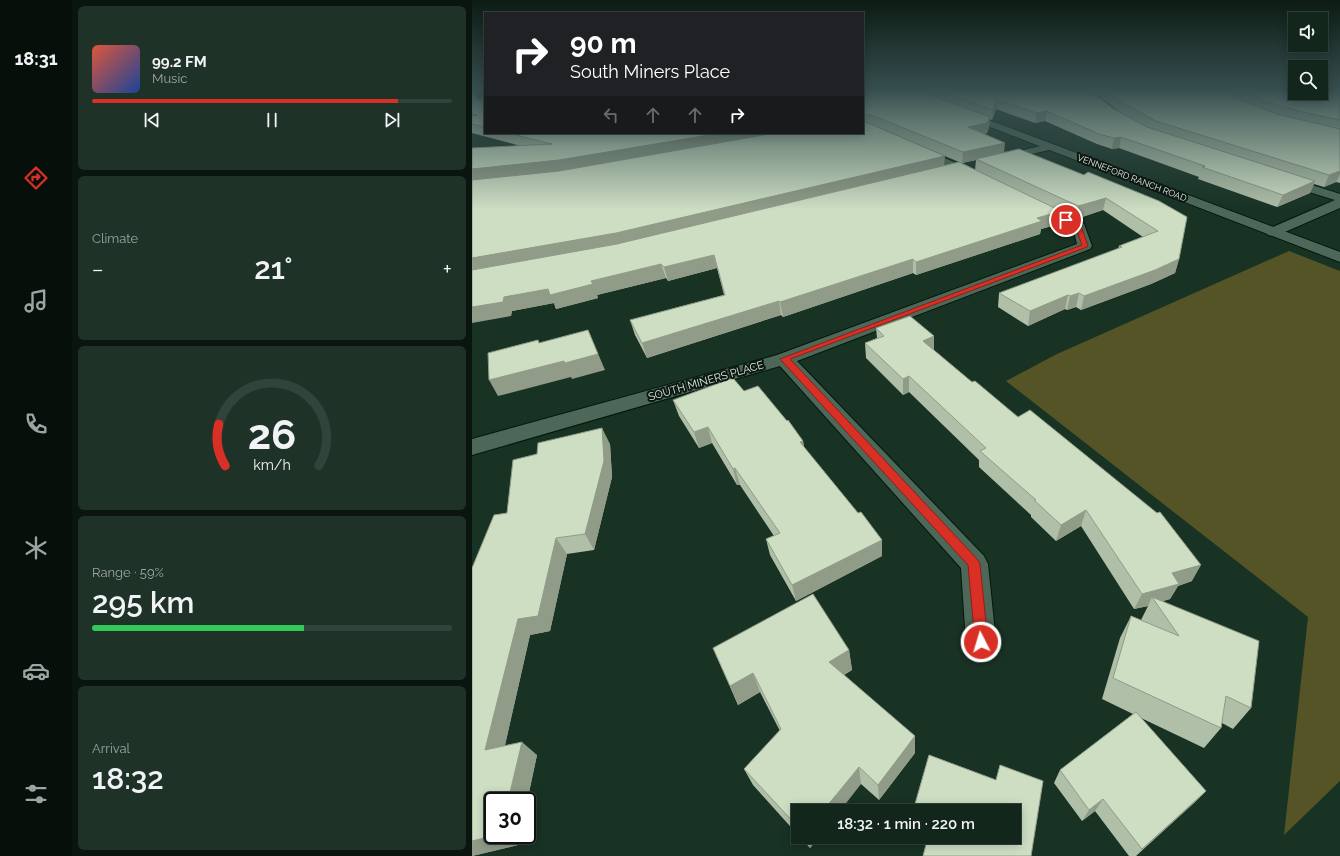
<!DOCTYPE html>
<html lang="en">
<head>
<meta charset="utf-8">
<style>
	body { margin:0; font-family:Raleway,sans-serif; background:#1f3228; color:#f1f3f6; height:100vh; display:flex; flex-direction:column; font-size:15px; white-space:nowrap }
	* { box-sizing:border-box; margin:0 }
	p { font-size:13px; color:#9ca5a3 }
	.icon { flex:none; width:22px; height:22px; fill:none; stroke:currentColor; stroke-width:2; stroke-linecap:round; stroke-linejoin:round }
	.map { position:relative; flex:1; overflow:hidden }
	.sheet { display:flex; flex-direction:column; gap:6px; padding:6px; background:#0a150f; width:400px }
	.sheet>* { flex:none }
	.banner { position:absolute; left:12px; top:12px; width:380px; height:122px; border-radius:0px; box-shadow:0 2px 10px #0003,0 0 0 1px #31433a; background:#202124; color:#fff; overflow:hidden }
	.tools { position:absolute; left:816px; top:12px; display:grid; gap:8px }
	.tools a { display:grid; place-items:center; width:40px; height:40px; border-radius:0px; background:#12261b; box-shadow:0 2px 10px #0003,0 0 0 1px #31433a; font-size:20px }
	.speed { position:absolute; left:12px; top:792px; display:flex; gap:8px; font-size:20px; font-weight:700; text-align:center }
	.speed>* { display:grid; place-content:center; width:52px; height:52px; border-radius:50%; background:#12261b; box-shadow:0 2px 10px #0003,0 0 0 1px #31433a; line-height:1 }
	.speed .limit { border:2px solid #111; border-radius:6px; background:#fff; color:#111 }
	.pin { position:absolute; display:grid; place-items:center; width:34px; height:34px; color:#fff; margin:-17px; border:2px solid #fff; border-radius:50%; box-shadow:0 1px 4px #0007 }
	.me { position:absolute; width:44px; margin:-22px; rotate:355deg; stroke-linejoin:round; filter:drop-shadow(0 0 3px #0008) }
	.turn { display:flex; align-items:center; gap:14px; height:84px; padding:0 20px; font-size:18px }
	.turn .icon { width:52px; height:52px; stroke-width:2.5 }
	.turn b { display:block; font-size:28px; line-height:34px }
	.lanes { display:flex; align-items:center; height:38px; padding:0 20px; background:#0003; justify-content:center; gap:20px; direction:ltr }
	.lanes .off { opacity:.35 }
	.big { font-size:30px; font-weight:600; line-height:1.1 }
	.sheet .tile { flex:1; display:flex; flex-direction:column; justify-content:center; gap:6px; min-width:0; padding:0 14px; border-radius:6px; background:#1f3228 }
	.sheet .dial { align-items:center; gap:0 }
	.dial svg { height:104px; overflow:visible; fill:none; stroke:#31433a; stroke-width:7; stroke-linecap:round; text-anchor:middle }
	.dial text { fill:#f1f3f6; stroke:none }
	.song { display:flex; align-items:center; gap:12px }
	.cover { width:48px; height:48px; border-radius:6px; background:linear-gradient(135deg,hsl(10 70% 55%),hsl(220 70% 35%)) }
	.played { height:4px; border-radius:2px; background:linear-gradient(90deg,#d93025 85%,#31433a 85%) }
	.keys { display:flex; justify-content:space-around; direction:ltr }
	.heat { display:flex; justify-content:space-between; align-items:center; font-size:22px; direction:ltr }
	.charge { height:6px; border-radius:3px; background:linear-gradient(90deg,#34c759 59%,#31433a 0) }
	.trip { position:absolute; left:319px; top:804px; width:230px; height:40px; border-radius:0px; background:#12261b; box-shadow:0 2px 10px #0003,0 0 0 1px #31433a; font-weight:600; line-height:40px; text-align:center }
	main { display:flex; flex:1; min-height:0 }
	.menu { display:flex; flex-direction:column; width:72px; justify-content:space-around; align-items:center; background:#070f0b; color:#9ca5a3 }
	.menu .icon { width:28px; height:28px }
	.menu .on { color:#d93025 }
	.menu b { font-size:18px; color:#f1f3f6 }
	.map>svg:first-child { display:block }
</style>
</head>
<body>
<main>
<nav class="menu">
<b>18:31</b>
<svg class="icon on" aria-label="directions" viewBox="0 0 24 24"><path d="M12 3l9 9-9 9-9-9zM9 14v-3h6M13 9l2 2-2 2"/></svg>
<svg class="icon" aria-label="music" viewBox="0 0 24 24"><path d="M9 18V5l10-2v13"/><circle cx="6" cy="18" r="3"/><circle cx="16" cy="16" r="3"/></svg>
<svg class="icon" aria-label="phone" viewBox="0 0 24 24"><path d="M5 4h4l2 5-3 2q2 4 5 5l2-3 5 2v4C11 20 4 13 5 4z"/></svg>
<svg class="icon" aria-label="climate" viewBox="0 0 24 24"><path d="M12 3v18M4 7l16 10M4 17L20 7"/></svg>
<svg class="icon" aria-label="car" viewBox="0 0 24 24"><path d="M5 17H2v-5l4-1 3-4h7l3 4 3 1v5h-3M9 17h6M6 11h13"/><circle cx="7" cy="17" r="2"/><circle cx="17" cy="17" r="2"/></svg>
<svg class="icon" aria-label="filters" viewBox="0 0 24 24"><path d="M4 7h16M4 17h16"/><circle cx="9" cy="7" r="2"/><circle cx="15" cy="17" r="2"/></svg>
</nav>
<section class="sheet">
<div class="tile">
<div class="song"><i class="cover"></i><div><b>99.2 FM</b><p>Music</p></div></div>
<div class="played"></div>
<div class="keys"><svg class="icon" aria-label="previous" viewBox="0 0 24 24"><path d="M18 5L8 12l10 7zM5 5v14"/></svg><svg class="icon" aria-label="pause" viewBox="0 0 24 24"><path d="M8 5v14M16 5v14"/></svg><svg class="icon" aria-label="next" viewBox="0 0 24 24"><path d="M6 5l10 7-10 7zM19 5v14"/></svg></div>
</div>
<div class="tile"><p>Climate</p>
<div class="heat"><a>−</a><b class="big">21°</b><a>+</a></div>
</div>
<div class="tile dial"><svg viewBox="0 0 100 80">
<path d="M14 69A42 42 0 1 1 86 69"/>
<path d="M14 69A42 42 0 0 1 9 37" stroke="#d93025"/>
<text x="50" y="56" font-size="32" font-weight="700">26</text>
<text x="50" y="72" font-size="11">km/h</text>
</svg></div>
<div class="tile"><p>Range · 59%</p><b class="big">295 km</b><div class="charge"></div></div>
<div class="tile"><p>Arrival</p><b class="big">18:32</b></div>
</section>
<div class="map">
<svg width="868" height="856" viewBox="0 0 868 856">
	<rect width="100%" height="100%" fill="#183224"/>
	<path fill="#545427" d="M817 251 868 271V781L812 835 836 617 534 381 585 354Z"/>
	<g fill="none" stroke-linecap="round" stroke-linejoin="round">
		<defs>
			<path id="minor" d="M0 90H7L13 99V109L10 108Z
				M391 125 402 127 509 174 511 177 509 180H501L397 132 391 131Z
				M577 144 581 145 582 147 581 149 526 162 520 159 522 157Z
				M812 176 868 194V208L806 235 801 236 796 235 794 232 796 229 863 200 808 183 806 180 808 177Z
				M561 200 612 224 620 246 618 249 325 361 512 556 516 564 524 642 520 652 509 656 498 652 494 642 489 568 308 366 0 455V439L305 355 605 244 601 229 556 207 555 204 556 201Z"/>
			<path id="tertiary" d="M490 110 868 252V262L487 115 485 113Z"/>
		</defs>
		<use href="#minor" stroke="#01190d" stroke-width="2"/>
		<use href="#tertiary" stroke="#01190d" stroke-width="2"/>
		<use href="#minor" fill="#4d6858" fill-rule="evenodd"/>
		<use href="#tertiary" fill="#4d6858" fill-rule="evenodd"/>
	</g>
	<path fill="#b0bfa8" fill-rule="evenodd" d="M0 90 5 99 8 101 10 100 11 93 9 90H13V133H391V90H608L607 91 648 112 619 90H755L760 94 755 90H868V183L864 182 852 187 842 184 838 193 805 207 726 179 727 177 647 148 640 149 625 144 573 121 563 123 524 109 520 120 518 119 517 127 515 133 512 134 532 152 612 175 687 201 707 259 703 273 679 284 609 310 604 307 595 310 593 309 556 326 526 307 527 293 646 249 647 246 671 237 631 210 604 219 589 211 587 224 569 229 568 234 444 275 441 273 311 317 309 315 175 358 163 335 158 320 252 295 245 268 196 281 194 278 125 295 126 298 84 309 82 303 40 311 39 316 49 146 0 133ZM401 125 403 126 487 162 472 166ZM504 160 503 170 490 163Z
		M404 328 462 350 720 581 706 586 698 599 691 601 779 708 761 729 750 723 749 728 732 748 669 718 734 791 722 803 664 856H657L623 811 610 821 582 783 588 770 661 714 630 699 648 638 659 616 669 620 676 606 662 609 609 526 584 541 559 517V515L507 467V460L437 392 431 395 394 358 393 343 405 338Z
		M272 391 331 441 332 448 386 513 410 540V556L324 601 298 555 294 539 302 536 268 485H265L240 443 227 448 207 416 201 400Z
		M138 444 140 477 122 550 95 554 78 631 58 635 33 745 65 755 46 845 0 856 35 513Z
		M241 648 377 650 380 670 372 675 443 753 407 800 389 784 326 811V835L281 785 272 769 308 731 288 692 266 705Z
		M457 755 524 780 528 765 571 781 559 856H451L456 839 450 837H542V811H441Z
		M328 837H347L338 848Z"/>
	<path fill="#909b88" d="M525 100 524 109 520 120 521 110Z
		M575 111 573 121 563 123 565 113Z
		M518 117 517 127 515 133 495 137 496 127Z
		M249 133H311L91 172 0 181V169Z
		M649 137 647 148 640 149 642 138Z
		M533 143 532 153 504 159V160L490 163 491 152Z
		M473 156 472 168 149 247 0 273V258Z
		M868 171V174L864 182 852 187 857 175Z
		M843 181 838 193 805 207 811 195Z
		M634 198 631 210 604 219 606 206Z
		M589 211 587 224 569 229 568 234 444 275V262L565 218Z
		M242 255 245 268 196 281 192 267Z
		M441 259V273L311 317 308 302Z
		M707 259 703 273 679 284 609 310 612 296Z
		M189 264 194 278 125 295 126 298 84 309 82 303 40 311 39 316 0 323V307L32 297 119 281Z
		M607 293 604 307 595 310 598 296Z
		M596 295 593 309 556 326 558 311Z
		M307 301 309 315 175 358 170 343Z
		M116 330 133 370 100 379 99 377 26 396 17 380Z
		M462 336V352L451 341Z
		M437 376V392L431 395V379Z
		M236 427 240 443 227 448 222 432Z
		M130 428 138 444 140 477 122 550 113 534Z
		M331 441 334 457 328 442Z
		M263 468 268 485H265L261 469Z
		M614 510 609 526 584 541 589 525Z
		M84 538 95 554 78 631 58 635 29 763 13 750 46 619Z
		M410 540V556L324 601 320 585Z
		M729 565 720 581 706 586 698 599 685 603 680 597 676 606 662 609 670 594 700 573Z
		M377 650 380 670 360 682 357 662Z
		M281 673 288 692 266 705 258 686Z
		M443 736V753L407 800 406 785Z
		M50 742 65 755 55 801H36Z
		M387 767 389 784 368 811H351Z
		M734 791 722 803 663 856 670 849Z
		M631 799 623 811 610 821 617 810Z
		M24 835H48L46 845 0 856V841Z
		M334 837H347L338 848Z"/>
	<path fill="#cddec3" stroke="#909b88" d="M0 90 5 99 8 101 10 100 11 90H13V127L0 124V116L5 115 0 114Z
		M391 90H444L518 117 515 123 496 127 533 143 491 152 402 116 391 114Z
		M464 90H569L571 91 617 90 642 109 675 127 843 181 811 195 730 167 733 166 649 137 642 138 627 134 575 111 565 113 525 100 521 110Z
		M633 90H755L757 92 771 101 805 114 868 129V171L857 175 684 121 650 102Z
		M770 90H823V93H849V90H868V120L827 111 795 102Z
		M391 122 396 123 473 156 144 233 0 258V180L87 171 303 133H391Z
		M36 133H249L87 160 0 169V148L80 144Z
		M547 149 612 175 616 172 687 201 715 217 707 259 683 270 612 296 607 293 598 296 596 295 558 311 527 293 650 247 647 246 686 231 634 198 606 206 504 159Z
		M487 162 589 211 565 218 570 221 444 262 441 259 308 302 307 301 170 343 158 320 253 295 242 255 192 267 189 264 119 281 121 284 78 295 76 289 32 297 31 302 0 307V270L145 244Z
		M438 316 462 336 451 341 500 382 503 381 546 417 558 410 685 513 688 512 729 565 700 573 707 584 670 594 614 510 589 525 562 500H564L508 451 514 448 437 376 431 379 393 343 412 336 404 328Z
		M116 330 126 354 93 363 92 361 17 380 16 353 66 340 67 343Z
		M261 378 272 391 286 386 315 421 316 420 331 441 328 442 386 513 389 512 410 540 320 585 294 539 308 533 263 468 261 469 236 427 222 432 201 400Z
		M130 428 132 461 113 534 84 538 66 616 46 619 13 750 50 742 36 801H21V835H24L0 841V568L22 515 35 513 41 460 65 454 66 443Z
		M341 594 377 650 357 662 443 736 406 785 387 767 351 811H326V827L272 769 309 729 281 673 258 686 241 648Z
		M680 597 787 641 779 708 754 696 749 728 641 678 659 616 707 636Z
		M664 712 734 791 670 849 631 799 617 810 588 770Z
		M457 755 524 780 528 765 571 781 559 856H451L456 837H542V811H441Z"/>
	<linearGradient id="sky" x2="0" y2="1"><stop stop-color="#0d1c14"/><stop offset="0.43" stop-color="#374f50"/><stop offset="1" stop-color="#374f50" stop-opacity="0"/></linearGradient>
	<rect width="868" height="210" fill="url(#sky)"/>
	<path fill="#d93025" stroke="#8d1f18" d="M594 219 609 226 616 246 615 247 318 359 506 560 508 564 516 642 514 646 509 648 505 646 503 642 496 565 308 359 610 245 604 228 592 222V219Z"/>
	<g text-anchor="middle" dominant-baseline="central" stroke-width="4" stroke-linejoin="round" paint-order="stroke">
		<g font-size="9" fill="#dcebe1" stroke="#0c1711">
			<text transform="translate(660 178) rotate(21)">VENNEFORD RANCH ROAD</text>
		</g>
		<g font-size="11" fill="#dcebe1" stroke="#0c1711">
			<text transform="translate(234 381) rotate(-16)">SOUTH MINERS PLACE</text>
		</g>
	</g>
</svg>
<div class="tools">
<a><svg class="icon" aria-label="sound" viewBox="0 0 24 24"><path d="M4 9h4l5-4v14l-5-4H4zM17 9q2 3 0 6"/></svg></a>
<a><svg class="icon" aria-label="search" viewBox="0 0 24 24"><circle cx="10" cy="10" r="6"/><path d="M15 15l6 6"/></svg></a>
</div>
<div class="speed"><div class="limit">30</div></div>
<div class="pin" style="left:594px;top:220px;background:#d93025"><svg class="icon" aria-label="arrive" viewBox="0 0 24 24"><path d="M6 21V4h12l-3 4 3 4H6"/></svg></div>
<svg class="me" style="left:509px;top:642px" viewBox="-20 -20 40 40"><circle r="17" fill="#d93025" stroke="#fff" stroke-width="3"/><path d="M0-11L8 9 0 5-8 9z" fill="#fff"/></svg>
<div class="trip">18:32 · 1 min · 220 m</div>
<div class="banner">
<div class="turn"><svg class="icon" aria-label="right" viewBox="0 0 24 24"><path d="M7 20v-9h11M14 6l5 5-5 5"/></svg><div><b>90 m</b>South Miners Place</div></div>
<div class="lanes"><svg class="icon off" aria-label="left" viewBox="0 0 24 24"><path d="M17 20v-9H6M10 6l-5 5 5 5"/></svg><svg class="icon off" aria-label="ahead" viewBox="0 0 24 24"><path d="M12 20V5M6 11l6-6 6 6"/></svg><svg class="icon off" aria-label="ahead" viewBox="0 0 24 24"><path d="M12 20V5M6 11l6-6 6 6"/></svg><svg class="icon" aria-label="right" viewBox="0 0 24 24"><path d="M7 20v-9h11M14 6l5 5-5 5"/></svg></div>
</div>
</div>
</main>
</body>
</html>
